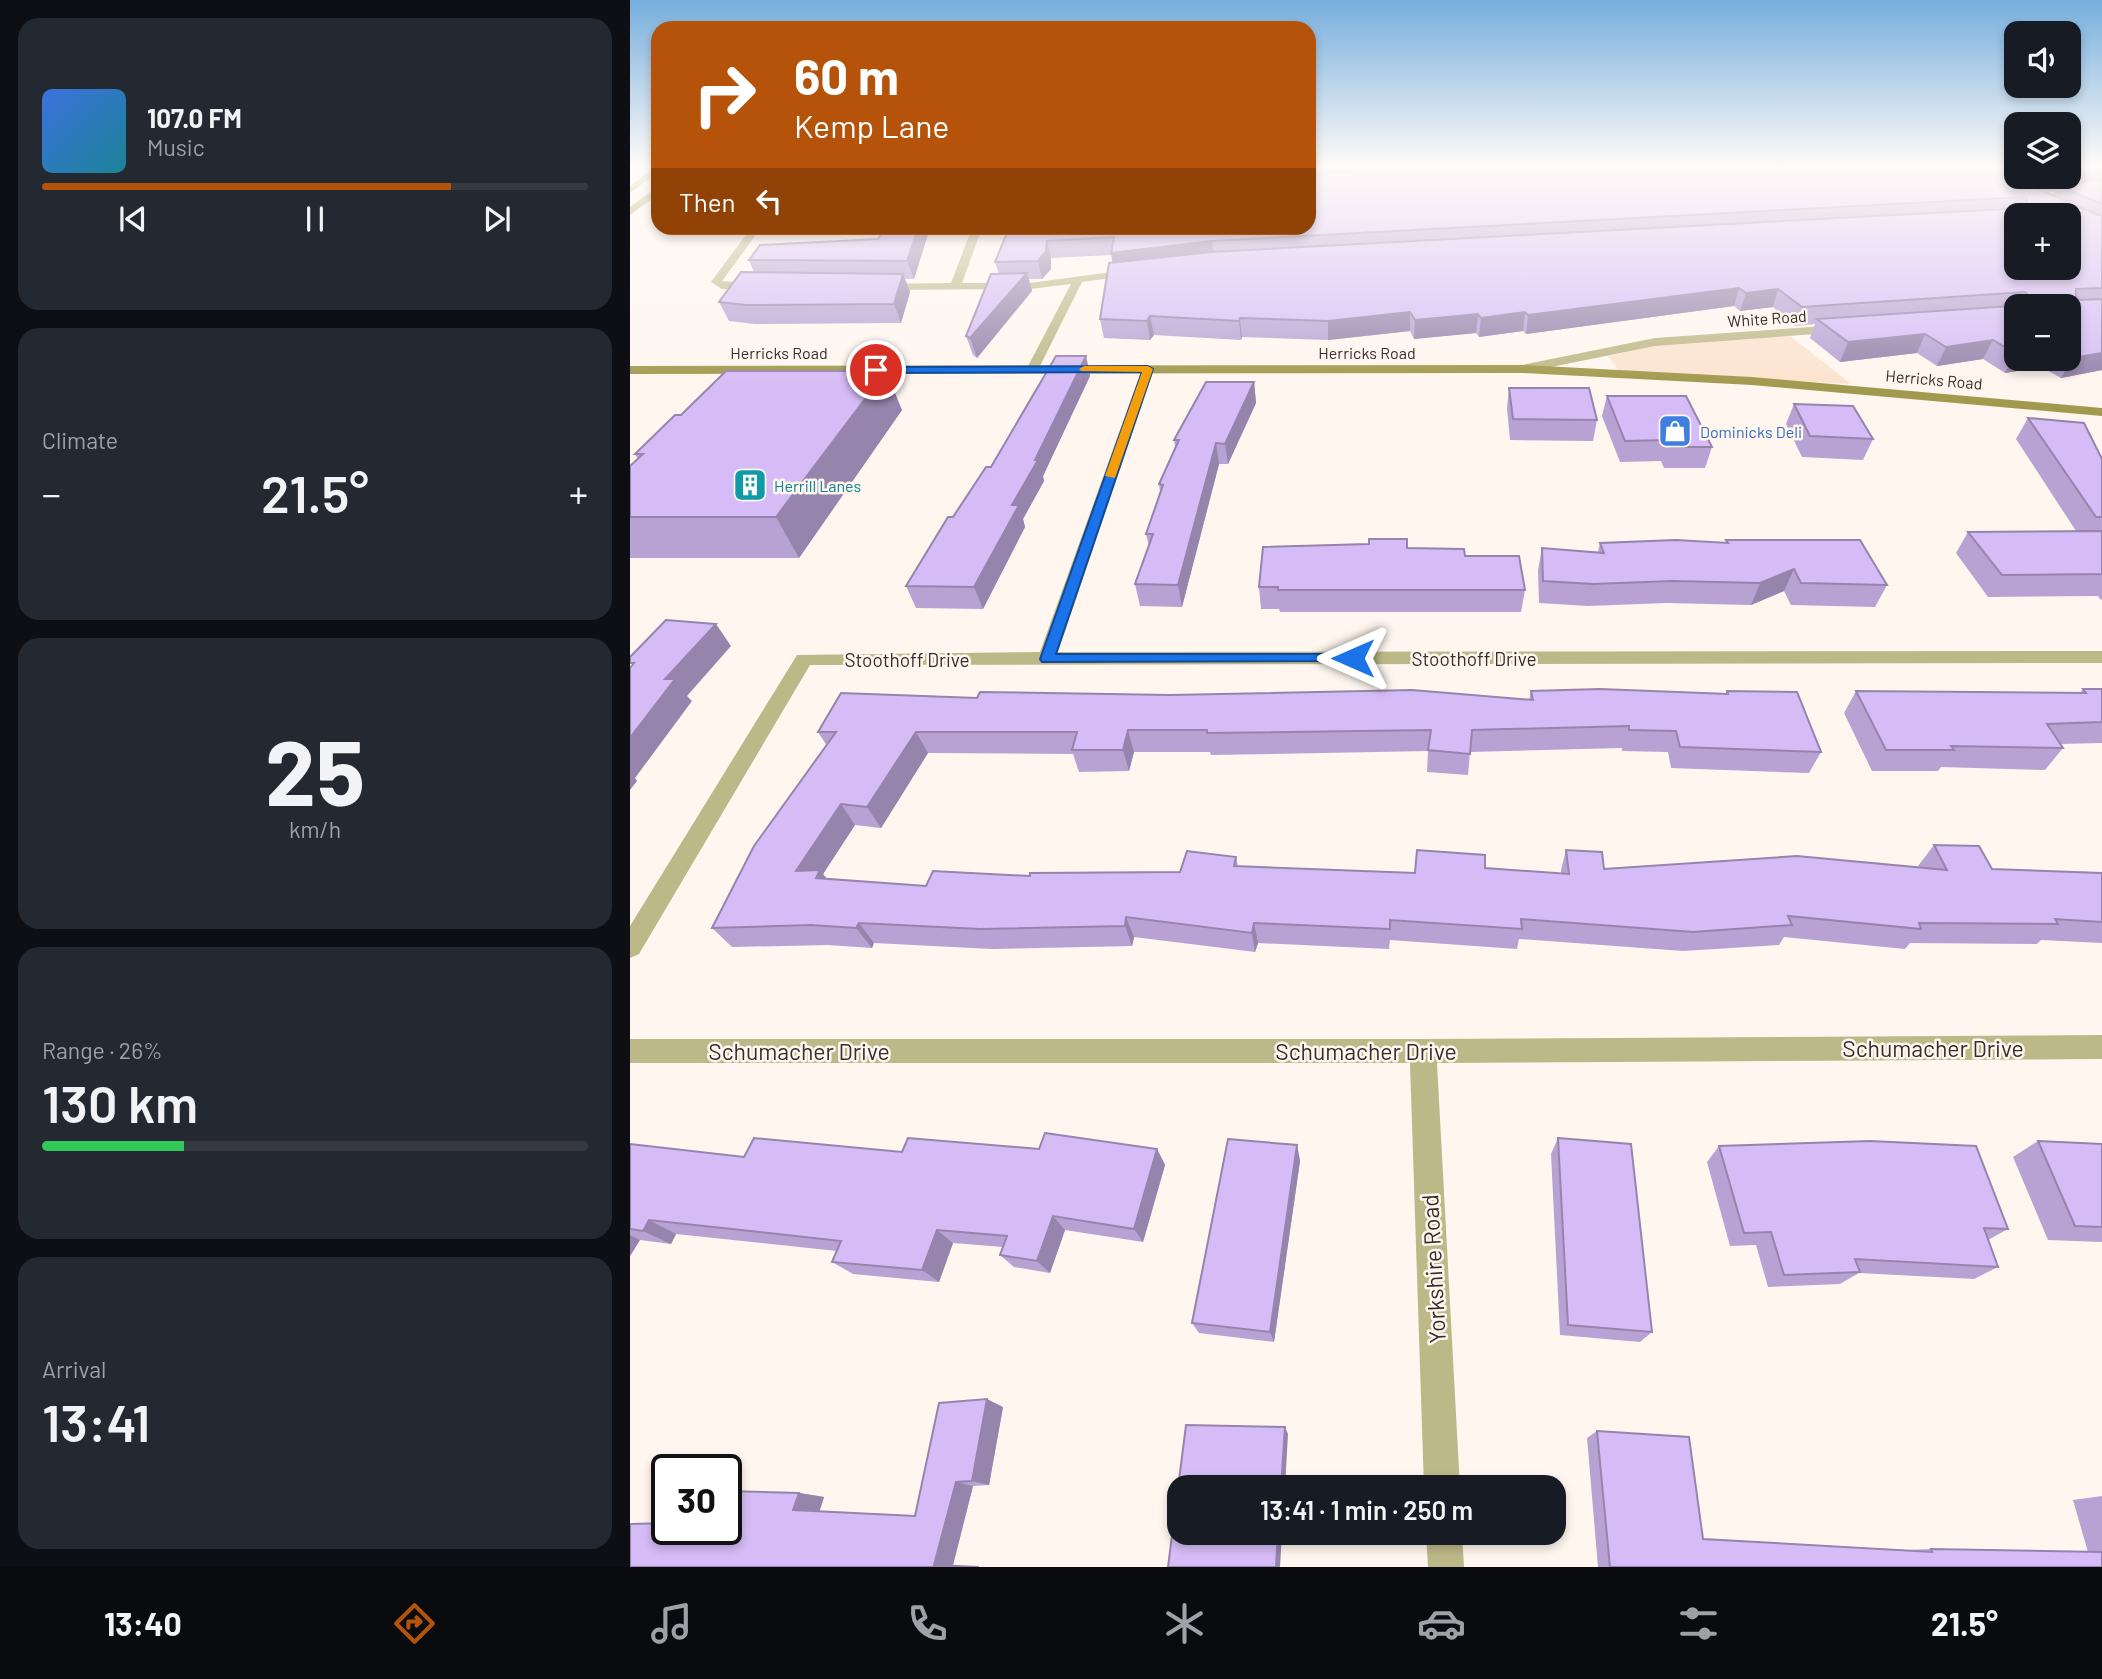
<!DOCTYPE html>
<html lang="en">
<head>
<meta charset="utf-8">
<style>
	body { margin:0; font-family:Barlow,sans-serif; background:#242831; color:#f1f3f6; height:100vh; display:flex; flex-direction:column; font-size:26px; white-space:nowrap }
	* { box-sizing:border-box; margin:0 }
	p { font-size:23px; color:#9ea1a6 }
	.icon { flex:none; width:38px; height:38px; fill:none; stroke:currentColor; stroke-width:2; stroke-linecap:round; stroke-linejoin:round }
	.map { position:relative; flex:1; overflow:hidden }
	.details { display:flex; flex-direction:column; gap:18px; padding:18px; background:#0d0f14; width:630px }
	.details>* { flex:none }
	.hud { position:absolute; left:21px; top:21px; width:665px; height:214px; border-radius:21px; box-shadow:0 4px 10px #0003; background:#b45309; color:#fff; overflow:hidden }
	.tools { position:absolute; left:1374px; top:21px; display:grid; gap:14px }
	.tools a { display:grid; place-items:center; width:77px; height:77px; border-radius:14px; background:#171b24; box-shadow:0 4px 10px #0003; font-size:35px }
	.speed { position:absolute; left:21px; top:1454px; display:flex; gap:14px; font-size:35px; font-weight:700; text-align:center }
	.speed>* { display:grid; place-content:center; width:91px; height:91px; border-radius:50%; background:#171b24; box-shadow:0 4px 10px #0003; line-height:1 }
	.speed .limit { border:4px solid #111; border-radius:10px; background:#fff; color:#111 }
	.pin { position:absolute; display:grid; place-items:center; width:60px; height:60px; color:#fff; margin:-30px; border:4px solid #fff; border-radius:50%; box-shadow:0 2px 7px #0007 }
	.me { position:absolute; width:77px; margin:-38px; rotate:270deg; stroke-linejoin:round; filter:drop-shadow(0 0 5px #0008) }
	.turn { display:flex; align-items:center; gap:24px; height:147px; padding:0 28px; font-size:32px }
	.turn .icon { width:91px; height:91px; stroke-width:2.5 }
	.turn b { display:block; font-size:49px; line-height:60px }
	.then { display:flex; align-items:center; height:66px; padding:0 28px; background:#0003; gap:14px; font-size:26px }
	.big { font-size:52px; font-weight:600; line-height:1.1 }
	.details .tile { flex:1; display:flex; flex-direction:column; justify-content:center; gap:10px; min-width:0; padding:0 24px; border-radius:21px; background:#242831 }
	.details .dial { align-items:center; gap:0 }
	.dial b { font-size:91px; line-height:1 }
	.song { display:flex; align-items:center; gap:21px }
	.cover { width:84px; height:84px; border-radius:10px; background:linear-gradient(135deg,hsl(220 70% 55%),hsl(190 70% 35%)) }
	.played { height:7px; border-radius:4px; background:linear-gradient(90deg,#b45309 75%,#363941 75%) }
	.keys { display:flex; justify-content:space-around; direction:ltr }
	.heat { display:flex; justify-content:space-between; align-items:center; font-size:38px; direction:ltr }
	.charge { height:10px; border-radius:5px; background:linear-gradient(90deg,#34c759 26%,#363941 0) }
	.trip { position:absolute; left:537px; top:1475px; width:399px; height:70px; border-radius:21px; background:#171b24; box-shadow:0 4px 10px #0003; font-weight:600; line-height:70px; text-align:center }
	.tabs { display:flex; height:112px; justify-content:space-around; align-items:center; background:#090b0e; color:#9ea1a6 }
	.tabs .icon { width:49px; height:49px }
	.tabs .current { color:#b45309 }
	.tabs b { font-size:32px; color:#f1f3f6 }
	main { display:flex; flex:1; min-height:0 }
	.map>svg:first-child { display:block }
</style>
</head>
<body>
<main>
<section class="details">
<div class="tile">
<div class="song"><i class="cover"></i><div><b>107.0 FM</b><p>Music</p></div></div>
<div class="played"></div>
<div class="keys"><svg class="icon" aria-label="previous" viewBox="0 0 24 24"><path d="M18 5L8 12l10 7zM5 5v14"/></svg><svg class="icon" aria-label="pause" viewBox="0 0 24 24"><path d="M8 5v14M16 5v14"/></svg><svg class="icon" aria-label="next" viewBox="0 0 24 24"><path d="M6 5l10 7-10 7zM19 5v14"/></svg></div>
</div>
<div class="tile"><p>Climate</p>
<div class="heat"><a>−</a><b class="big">21.5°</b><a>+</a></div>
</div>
<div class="tile dial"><b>25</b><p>km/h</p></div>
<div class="tile"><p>Range · 26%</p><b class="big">130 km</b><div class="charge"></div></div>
<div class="tile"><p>Arrival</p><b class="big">13:41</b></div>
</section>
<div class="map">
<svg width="1472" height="1567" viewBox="0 0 1472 1567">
	<rect width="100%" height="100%" fill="#fff6ef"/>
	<path fill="#fce3cf" d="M1159 335 1221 384 989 371 978 356 1030 345Z"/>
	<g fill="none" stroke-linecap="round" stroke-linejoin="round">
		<path fill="#bdb888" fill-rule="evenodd" d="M121 228H131L92 281 127 284 133 287 127 290 92 289 81 282Z
			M342 228H352L332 283H400L504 269 509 272 504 275 452 282 408 370 407 373H397L396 370 441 284 400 289 250 290 244 287 250 284 321 283Z
			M1209 325 1215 329 1213 332 1025 346 892 373 886 369 892 365 1025 338Z
			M518 365 524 369 428 652 1472 651V663L180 665 9 954 0 958V926L167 655 410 652 512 369Z
			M1472 1035V1059L807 1063 830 1488H794L780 1063H0V1039H793Z
			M796 1533H832L834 1567H798Z"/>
		<path fill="#a1994d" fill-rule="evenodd" d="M892 365 1122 377 1472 408V416L1122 385 892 373 0 374V366Z"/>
		<path fill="#8d810c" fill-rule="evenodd" d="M23 168H28V172L0 193V186Z
			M28 186V194L0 215V207Z"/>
	</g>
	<path fill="#b8a2d4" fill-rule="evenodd" d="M679 168H1386V177H1438L1472 168V370L1431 378 1411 367 1375 373 1353 359 1307 366 1287 353 1210 362 1180 338 1185 324 1165 326 1143 307 1110 311 1104 306 896 334 893 331 849 337 846 333 784 339 780 331 698 340 612 337 611 340 524 335 520 340 474 338 470 319 483 263 481 255 421 258V269L412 279H399L402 291 347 358 343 355 336 336 369 274 365 262 379 228H679ZM1425 191 1423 195 1415 192ZM1438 306V359H1386Z
		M300 228 284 279H275L280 292 271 323 125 324 99 321 89 302 124 272 119 260 248 239Z
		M456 356 460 376 413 476 414 481 393 519 395 527 353 609 286 608 276 586 323 517 361 467Z
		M624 382 626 403 598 464H589L552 607 510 606 505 584 519 546 516 534 530 492 529 484 545 447 544 440Z
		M879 388 967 420 963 441 880 440 877 408Z
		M977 396 1082 447 1075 468H1034L1031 461 990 462 972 416Z
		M1164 404 1243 439 1233 460 1172 457 1156 424Z
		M272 410 169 558H0V466L8 459 5 454 51 415Z
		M1398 418 1472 459V600L1470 599 1468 596 1358 597 1326 553 1338 532 1446 531 1386 439Z
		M1096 540 1257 585 1245 607 1161 605 1154 591 1121 605 1036 603 958 606 909 603 908 570 912 548 968 552 970 543H1095Z
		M777 548 835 556 895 590 891 612H650L649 609H631L629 587Z
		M1453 689H1472V743L1430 744 1433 748 1415 770 1311 767 1308 771H1242L1214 713 1226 691 1450 693Z
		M901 691 1096 694 1097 691 1191 752 1179 773 1041 768 1038 752 992 751V748L840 752 838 775 797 772 798 751 581 755 580 752H504L499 771 449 772 443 754 298 753 251 828 225 825 193 874 197 879 296 886 400 876 550 872 606 857 608 866 785 873 855 868 931 873V870L936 850 974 869 1289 867 1288 866 1304 845 1362 869 1472 873V943L1411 940 1407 944 1280 943 1275 949 1154 937 1149 945 1053 951 889 939 887 949 760 940 759 949 628 943 625 952 504 937 502 946 362 949 244 943 242 948 198 945 102 947 82 928 197 746 188 732 347 698 899 700Z
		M928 1138 1022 1332 1010 1342 930 1335 921 1154Z
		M1408 1141 1472 1144V1242L1418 1240 1383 1157Z
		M0 1144 114 1157 272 1152 527 1149 535 1165 513 1242 435 1230 420 1273 384 1267 370 1255 373 1247 323 1243 309 1282 223 1274 202 1262 207 1251 46 1234 41 1244 10 1240 0 1256Z
		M667 1145 670 1161 644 1342 569 1333 562 1323Z
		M1089 1146 1378 1229 1358 1240 1368 1267 1344 1279 1229 1273 1210 1284 1138 1287 1126 1245 1100 1246 1077 1162Z
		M373 1407 359 1485 343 1486 323 1565 0 1567 37 1530 169 1493 194 1497 189 1511 285 1516Z
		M967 1431 1073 1539 1277 1550 1301 1549 1458 1552 1443 1500 1472 1496V1567H968L957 1438Z"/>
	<path fill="#9684ac" d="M1472 170V185H1427L1425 191 1400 193 1408 177H1438V174Z
		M288 228H300L284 279 277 261Z
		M417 241 421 258V269L412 279 408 261Z
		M582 241 584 258 484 270 481 253Z
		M397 273 402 291 347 358 340 338Z
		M273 274 280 292 271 323 264 304Z
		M1109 288 1104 306 896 334 898 315Z
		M1148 289 1143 307 1110 311 1116 293Z
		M780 312V331L698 340V321Z
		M895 312 893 331 849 337 851 318Z
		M848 314 846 333 784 339 785 320Z
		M520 316 524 335 520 340 517 321Z
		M610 318 612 337 611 340 609 321Z
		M1295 334 1287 353 1210 362 1218 342Z
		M1363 340 1353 359 1307 366 1316 347Z
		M1385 353H1386V359H1416L1411 367 1375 373Z
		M1472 353V370L1431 378 1442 358Z
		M456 356 460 376 413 476 414 481 393 519 395 527 353 609 344 587 382 505Z
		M256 371 272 410 169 558 146 517Z
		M624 382 626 403 598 464 595 444Z
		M586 443 589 464 552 607 548 585Z
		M1164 569 1154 591 1121 605 1130 583Z
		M86 624 101 646 57 696 62 701 5 778 7 781 0 790V738L35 679Z
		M498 730 504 752 499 771 493 750Z
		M286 732 298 753 251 828 237 807Z
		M211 804 225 825 193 874 206 890 166 871Z
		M496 917 504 937 502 946 495 926Z
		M229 923 244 943 242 948 226 928Z
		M624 923 628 943 625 952 622 933Z
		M667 1145 670 1161 644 1342 640 1332Z
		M527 1149 535 1165 513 1242 504 1229Z
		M423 1216 435 1230 420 1273 407 1261Z
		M19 1220 46 1234 41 1244 13 1231Z
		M307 1230 323 1243 309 1282 292 1270Z
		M0 1235 10 1240 0 1256Z
		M357 1399 373 1407 359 1485 342 1481Z
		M655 1427 658 1434 655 1488H651Z
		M326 1482 343 1486 323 1565H304Z
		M169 1493 194 1497 189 1513 163 1510Z
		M648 1533H652L650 1567H646Z"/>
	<path fill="#d6bcf6" stroke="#9684ac" stroke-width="2" fill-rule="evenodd" d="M808 168H1360L1436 201H1444L1446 206 1472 216V288L1446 289V297L1449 300 1472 299V353L1442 358 1438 356V306H1386V353H1385L1363 340 1316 347 1295 334 1218 342 1187 319 1396 305 1398 295 1395 292 1172 307 1148 289 1116 293 1109 288 898 315 895 312 851 318 848 314 785 320 780 312 698 321 610 318 609 321 520 316 517 321 470 319 479 263 582 252 1394 208 1397 199 1394 197 582 241 481 253 484 237 417 241 416 251 408 261 365 262 379 228H679V174ZM1386 215H1438V268H1386Z
		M1438 168H1472V170L1438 174Z
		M1472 180V204L1427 185Z
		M255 228H288L277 261 119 260 130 245 248 239Z
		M111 272 273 274 264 304 116 305 89 302Z
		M397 273 340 338 336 336 361 274Z
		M426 356H456L405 460H408L382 505H389L344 587 276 586 318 517H323L356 467H361Z
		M96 371H256L146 517H0V466L13 454H5L45 415H51Z
		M576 382H624L595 444 586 443 548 585 505 584 523 534H516L533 485 529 484 549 440H544Z
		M879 388H959L967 420 883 419Z
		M977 396H1056L1082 447H1040L1037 440 995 441Z
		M1164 404 1223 406 1243 439 1180 436Z
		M1398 418 1454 423 1472 459V517H1466Z
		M1472 531V574L1372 575 1338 532Z
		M739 539H777V548L834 549 835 556H889L895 590H648V587H629L633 547 739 544Z
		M1046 540 1098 543 1096 540H1230L1257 585 1171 583 1164 569 1130 583 1043 581 963 584 913 581 912 548 974 553 970 543Z
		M36 620 86 624 35 679H45L0 738V668L4 663H0V657Z
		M970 689 1098 694 1097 691 1167 692 1191 752 1050 747 1046 731 999 730V726L842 730 840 754 798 750 801 730 577 733V730H498L493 750H442L447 732H286L237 807 211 804 166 871 190 870 186 878 296 886 303 871 400 876V873L550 872 557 851 606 857 604 866 785 873 787 850 855 855V868L939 874 936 850 972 852 974 869 1167 856 1317 870 1304 845 1349 846 1362 869 1472 873V922L1425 919 1428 924 1289 923 1291 929 1158 916 1162 925 1063 932 891 919 892 929 760 920V929L624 923 622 933 496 917 495 926 350 929 229 923 226 928 181 925 82 928 124 846 206 732H188L211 693 347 698 350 692 540 695 782 690 903 700 901 691Z
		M1453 689H1472V722L1417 724 1433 748 1321 746 1324 750H1256L1226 691 1456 693Z
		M415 1133 527 1149 504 1229 423 1216 407 1261 370 1255 377 1236 307 1230 292 1270 202 1262 211 1241 19 1220 13 1231 0 1229V1144L114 1157 124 1138 272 1152 278 1138 409 1149Z
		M928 1138 1001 1144 1022 1332 938 1325Z
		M598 1139 667 1145 640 1332 562 1323Z
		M1240 1141 1346 1146 1378 1229 1354 1228 1368 1267 1225 1259 1230 1272 1154 1275 1141 1232 1114 1233 1089 1146Z
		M1408 1141 1472 1144V1227L1445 1226Z
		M357 1399 342 1481 326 1482 304 1565 349 1567H0V1524L37 1523V1530H96V1491L169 1493 163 1510 285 1516 309 1403Z
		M556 1425 655 1427 651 1488H550V1533H648L646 1567H538Z
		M967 1431 1059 1437 1073 1539 1302 1552 1301 1549 1472 1552V1567H980Z"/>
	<linearGradient id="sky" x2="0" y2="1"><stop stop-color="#76aedd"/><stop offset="0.43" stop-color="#fffbf8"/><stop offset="1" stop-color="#fffbf8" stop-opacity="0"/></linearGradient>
	<rect width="1472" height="387" fill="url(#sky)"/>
	<path fill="#1a73e8" stroke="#114b97" stroke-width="2" d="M518 366 523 369 426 654H723L728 655V661L412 662 410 659 512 372 246 373 241 370 246 367Z"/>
	<path fill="#f59e0b" d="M454 366H518L523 369 485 478 475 476 512 372 451 371 449 369Z"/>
	<defs>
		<symbol id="shop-square" viewBox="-11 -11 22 22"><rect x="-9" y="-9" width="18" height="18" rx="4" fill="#3f7fe0" stroke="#fff6ef"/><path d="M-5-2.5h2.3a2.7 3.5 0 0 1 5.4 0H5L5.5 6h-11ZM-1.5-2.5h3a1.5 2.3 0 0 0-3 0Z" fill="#fff"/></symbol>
		<symbol id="building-square" viewBox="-11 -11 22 22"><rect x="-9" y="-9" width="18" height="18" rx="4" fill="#0f9aa8" stroke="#fff6ef"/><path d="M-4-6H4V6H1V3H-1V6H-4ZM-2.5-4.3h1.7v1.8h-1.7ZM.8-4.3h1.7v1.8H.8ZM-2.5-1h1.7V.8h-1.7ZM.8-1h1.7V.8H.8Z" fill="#fff"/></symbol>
	</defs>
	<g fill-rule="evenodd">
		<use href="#shop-square" x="1026" y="412" width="38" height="38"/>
		<use href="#building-square" x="101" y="466" width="38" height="38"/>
	</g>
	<g text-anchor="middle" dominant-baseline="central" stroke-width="5" stroke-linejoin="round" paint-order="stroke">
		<g font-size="16" fill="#352f2b" stroke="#fff6ef">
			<text transform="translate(1137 318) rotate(-4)">White Road</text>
			<text x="149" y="352">Herricks Road</text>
			<text x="737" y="352">Herricks Road</text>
			<text transform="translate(1304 379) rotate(5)">Herricks Road</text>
		</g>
		<g font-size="16" fill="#366cbe" stroke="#fff6ef" text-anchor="start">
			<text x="1070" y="431">Dominicks Deli</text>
		</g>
		<g font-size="16" fill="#0d838f" stroke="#fff6ef" text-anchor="start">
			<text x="144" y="485">Herrill Lanes</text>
		</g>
		<g font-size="19" fill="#352f2b" stroke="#fff6ef">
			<text x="844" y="658">Stoothoff Drive</text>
			<text x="277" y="659">Stoothoff Drive</text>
		</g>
		<g font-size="23" fill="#352f2b" stroke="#fff6ef">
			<text x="1303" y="1048">Schumacher Drive</text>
			<text x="169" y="1051">Schumacher Drive</text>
			<text x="736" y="1051">Schumacher Drive</text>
			<text transform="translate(803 1269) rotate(-93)">Yorkshire Road</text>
		</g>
	</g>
</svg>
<div class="tools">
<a><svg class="icon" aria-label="sound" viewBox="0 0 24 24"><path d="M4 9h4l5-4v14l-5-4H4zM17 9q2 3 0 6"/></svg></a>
<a><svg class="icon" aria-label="layers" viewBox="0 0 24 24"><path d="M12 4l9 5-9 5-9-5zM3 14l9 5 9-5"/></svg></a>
<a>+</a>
<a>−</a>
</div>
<div class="speed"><div class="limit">30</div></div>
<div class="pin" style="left:246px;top:370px;background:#d93025"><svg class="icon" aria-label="arrive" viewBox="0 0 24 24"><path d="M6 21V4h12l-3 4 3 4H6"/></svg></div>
<svg class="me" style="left:723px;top:658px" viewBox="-20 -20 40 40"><path d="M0-17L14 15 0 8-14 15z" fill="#1a73e8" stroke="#fff" stroke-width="4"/></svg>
<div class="trip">13:41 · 1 min · 250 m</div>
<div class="hud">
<div class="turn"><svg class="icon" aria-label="right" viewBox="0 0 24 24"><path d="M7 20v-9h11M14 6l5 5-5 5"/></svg><div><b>60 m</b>Kemp Lane</div></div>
<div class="then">Then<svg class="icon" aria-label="left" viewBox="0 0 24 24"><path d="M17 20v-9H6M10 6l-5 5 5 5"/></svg></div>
</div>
</div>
</main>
<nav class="tabs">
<b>13:40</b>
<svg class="icon current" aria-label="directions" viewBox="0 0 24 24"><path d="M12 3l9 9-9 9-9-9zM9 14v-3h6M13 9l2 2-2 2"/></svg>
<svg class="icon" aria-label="music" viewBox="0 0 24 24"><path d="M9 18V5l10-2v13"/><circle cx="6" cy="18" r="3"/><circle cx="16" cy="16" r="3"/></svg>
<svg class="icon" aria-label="phone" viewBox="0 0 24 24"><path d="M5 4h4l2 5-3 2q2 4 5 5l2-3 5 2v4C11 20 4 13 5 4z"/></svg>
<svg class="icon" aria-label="climate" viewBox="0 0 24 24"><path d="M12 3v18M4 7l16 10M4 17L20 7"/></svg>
<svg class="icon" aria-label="car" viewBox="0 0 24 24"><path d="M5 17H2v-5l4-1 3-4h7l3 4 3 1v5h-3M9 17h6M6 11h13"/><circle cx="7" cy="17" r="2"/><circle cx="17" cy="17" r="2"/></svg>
<svg class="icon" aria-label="filters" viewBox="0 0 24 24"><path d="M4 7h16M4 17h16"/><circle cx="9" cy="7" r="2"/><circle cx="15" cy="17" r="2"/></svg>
<b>21.5°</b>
</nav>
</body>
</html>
